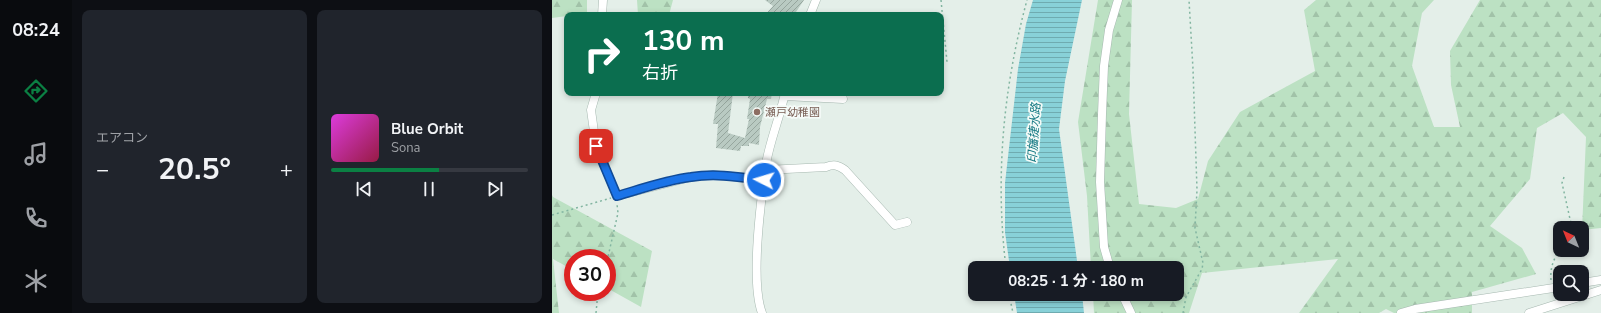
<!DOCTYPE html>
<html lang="ja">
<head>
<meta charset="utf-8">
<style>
	body { margin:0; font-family:"Nunito Sans","Noto Sans JP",sans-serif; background:#20242c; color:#f1f3f6; height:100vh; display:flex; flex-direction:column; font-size:15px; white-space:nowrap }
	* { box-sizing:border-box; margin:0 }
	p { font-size:13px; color:#9ea1a6 }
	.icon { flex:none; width:22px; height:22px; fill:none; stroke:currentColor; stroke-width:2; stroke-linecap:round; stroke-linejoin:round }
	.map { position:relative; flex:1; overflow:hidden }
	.side { display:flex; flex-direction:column; gap:10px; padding:10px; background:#0d0f14; width:480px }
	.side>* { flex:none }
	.top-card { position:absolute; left:12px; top:12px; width:380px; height:84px; border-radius:8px; box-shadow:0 2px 6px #0003; background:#0b6e4f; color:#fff; overflow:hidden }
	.needle { width:26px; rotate:317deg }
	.buttons { position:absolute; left:1001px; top:221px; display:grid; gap:8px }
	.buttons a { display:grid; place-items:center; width:36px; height:36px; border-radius:8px; background:#171b24; box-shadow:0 2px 6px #0003; font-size:20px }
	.speed { position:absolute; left:12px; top:249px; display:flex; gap:8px; font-size:20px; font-weight:700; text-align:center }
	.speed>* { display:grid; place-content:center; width:52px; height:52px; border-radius:50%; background:#171b24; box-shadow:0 2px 6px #0003; line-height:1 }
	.speed .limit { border:6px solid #d22; background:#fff; color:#111 }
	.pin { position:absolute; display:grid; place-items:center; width:34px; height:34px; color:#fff; margin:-17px; border-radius:8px; box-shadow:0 2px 6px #0006 }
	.me { position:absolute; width:44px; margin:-22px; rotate:275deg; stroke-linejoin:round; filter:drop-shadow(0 0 3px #0008) }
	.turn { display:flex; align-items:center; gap:14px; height:84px; padding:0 12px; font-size:18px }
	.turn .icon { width:52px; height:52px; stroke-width:2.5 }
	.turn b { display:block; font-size:28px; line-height:34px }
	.big { font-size:30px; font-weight:700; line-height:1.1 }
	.side .card { flex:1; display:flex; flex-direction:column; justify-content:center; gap:6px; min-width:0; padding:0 14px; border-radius:8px; background:#20242c }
	.song { display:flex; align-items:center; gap:12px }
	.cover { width:48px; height:48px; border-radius:6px; background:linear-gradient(135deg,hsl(300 70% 55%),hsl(340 70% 35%)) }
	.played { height:4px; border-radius:2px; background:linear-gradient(90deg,#0b8043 55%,#363941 55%) }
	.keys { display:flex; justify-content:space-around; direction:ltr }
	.heat { display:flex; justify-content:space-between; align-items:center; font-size:22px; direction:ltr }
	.side .tiles { flex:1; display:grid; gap:10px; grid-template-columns:repeat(2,1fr) }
	.trip { position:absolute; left:416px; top:261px; width:216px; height:40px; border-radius:8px; background:#171b24; box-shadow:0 2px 6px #0003; font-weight:700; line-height:40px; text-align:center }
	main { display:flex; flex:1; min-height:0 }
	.menu { display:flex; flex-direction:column; width:72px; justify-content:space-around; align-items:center; background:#090b0e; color:#9ea1a6 }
	.menu .icon { width:28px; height:28px }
	.menu .on { color:#0b8043 }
	.menu b { font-size:18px; color:#f1f3f6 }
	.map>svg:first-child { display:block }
</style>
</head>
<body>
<main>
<nav class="menu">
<b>08:24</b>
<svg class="icon on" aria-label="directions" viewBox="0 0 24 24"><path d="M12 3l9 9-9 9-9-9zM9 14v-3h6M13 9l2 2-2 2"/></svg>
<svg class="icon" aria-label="music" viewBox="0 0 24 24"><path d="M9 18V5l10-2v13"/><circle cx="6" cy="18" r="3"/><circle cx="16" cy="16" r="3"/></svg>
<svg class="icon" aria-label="phone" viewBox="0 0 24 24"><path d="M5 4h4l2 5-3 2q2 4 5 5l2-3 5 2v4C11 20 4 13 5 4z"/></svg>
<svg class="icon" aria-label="climate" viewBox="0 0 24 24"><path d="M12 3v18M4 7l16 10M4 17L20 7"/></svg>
</nav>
<section class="side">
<div class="tiles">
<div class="card"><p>エアコン</p>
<div class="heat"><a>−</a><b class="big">20.5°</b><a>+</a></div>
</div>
<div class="card">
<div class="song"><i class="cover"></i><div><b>Blue Orbit</b><p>Sona</p></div></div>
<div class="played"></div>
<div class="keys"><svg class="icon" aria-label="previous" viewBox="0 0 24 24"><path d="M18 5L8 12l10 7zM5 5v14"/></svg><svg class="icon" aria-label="pause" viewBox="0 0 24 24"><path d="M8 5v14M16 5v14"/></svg><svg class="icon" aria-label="next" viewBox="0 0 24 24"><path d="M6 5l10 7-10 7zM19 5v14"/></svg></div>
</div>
</div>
</section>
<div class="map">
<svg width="1049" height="313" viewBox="0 0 1049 313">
	<defs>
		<pattern id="forest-firs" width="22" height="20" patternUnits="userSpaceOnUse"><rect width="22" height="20" fill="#bce1c3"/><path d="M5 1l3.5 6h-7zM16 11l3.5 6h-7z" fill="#a1c2a8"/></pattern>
		<pattern id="water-rules" width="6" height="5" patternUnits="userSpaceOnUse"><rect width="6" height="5" fill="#88d1d8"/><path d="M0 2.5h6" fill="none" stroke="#6fabb0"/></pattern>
		<pattern id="building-hatch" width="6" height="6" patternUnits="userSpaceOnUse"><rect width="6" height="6" fill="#b9cac2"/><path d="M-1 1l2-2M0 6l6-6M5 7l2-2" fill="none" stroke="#96a69e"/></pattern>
	</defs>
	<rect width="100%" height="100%" fill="#e4efe9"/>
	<path fill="url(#forest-firs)" d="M0 0H35V14L15 15V16L0 18Z
		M85 0H121L117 15H86Z
		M546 0H580L577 114 587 204 624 208 646 199 656 161 688 112 763 71 752 10 764 0H882L870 13 860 66 882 127H908L899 85 898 51 928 0H1049V228L1030 230 1034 137 1011 113 985 128 978 179 938 226 970 248 984 274 920 292V313H842L834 309 827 313H747L786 259 650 273 637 313H542L541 294H625V268H539L535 196 526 122Z
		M0 195 1 197 100 251 89 307 55 288V258H21V270L1 259 7 313H0Z"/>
	<path fill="url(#water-rules)" d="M481 0H530L513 81 507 129 526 268H458L453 232V183L466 69 474 24Z
		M462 294H530L532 313H465Z"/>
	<path fill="url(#building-hatch)" d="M213 0H252L242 15H213L221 6Z
		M166 93H181L176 133 193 138 197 119H195L198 99 196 98V93H220L219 99H215L208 127 207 145 197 143V146H189L188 151 164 148 166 124H161Z"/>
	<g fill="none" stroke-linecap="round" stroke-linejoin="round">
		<defs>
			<path id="minor" d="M50 15 51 0
				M258 15 264 0
				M44 93 39 110 44 146 65 196 139 177 161 175 212 179
				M233 96 291 99
				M214 170 274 167C282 164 286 165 293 170L343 225 355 222
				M558 268 552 247 548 182 550 114 552 66 557 30 566 0
				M1030 283 1049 280
				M570 294 579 313
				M210 313C198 281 209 199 214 164 218 140 228 117 233 93
				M849 313 863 309 1008 287
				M977 313 1049 290"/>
		</defs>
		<use href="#minor" stroke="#a6b8b0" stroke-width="9"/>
		<path stroke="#82b5a1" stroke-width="1.5" stroke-dasharray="2 3" stroke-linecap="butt" d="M389 0 395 62
			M1012 177 1010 183 1020 228
			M0 215 59 198
			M55 261 66 213 65 204
			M454 268C443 177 451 89 475 0
			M999 280C998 269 1001 259 1008 250
			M457 294 461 313
			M44 313 46 292
			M631 313 634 297 650 269 651 263 643 228 645 190 641 69 637 0"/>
		<use href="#minor" stroke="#fff" stroke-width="8"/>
	</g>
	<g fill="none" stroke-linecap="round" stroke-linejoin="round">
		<defs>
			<path id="route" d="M44 146 65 196C89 189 114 180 139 177 163 173 188 177 212 180"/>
		</defs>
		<use href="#route" stroke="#114b97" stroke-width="10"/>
		<use href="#route" stroke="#1a73e8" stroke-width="7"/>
	</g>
	<circle fill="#8d6e63" stroke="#f5fbf8" stroke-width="1.5" cx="205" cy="112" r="4"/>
	<g text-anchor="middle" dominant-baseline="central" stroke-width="3.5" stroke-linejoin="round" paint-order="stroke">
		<g font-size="11" fill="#785e54" stroke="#f5fbf8" text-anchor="start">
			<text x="213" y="112">瀬戸幼稚園</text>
		</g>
		<g font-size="12" font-style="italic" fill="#167a84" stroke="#f5fbf8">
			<text transform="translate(482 133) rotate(-86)">印旛捷水路</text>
		</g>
	</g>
</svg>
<div class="buttons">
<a><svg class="needle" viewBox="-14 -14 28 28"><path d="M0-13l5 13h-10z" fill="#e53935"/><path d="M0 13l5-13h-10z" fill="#9ea1a6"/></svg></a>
<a><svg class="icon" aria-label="search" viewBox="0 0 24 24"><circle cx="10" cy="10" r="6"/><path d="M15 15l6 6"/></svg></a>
</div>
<div class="speed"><div class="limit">30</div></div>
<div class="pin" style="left:44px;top:146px;background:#d93025"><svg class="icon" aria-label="arrive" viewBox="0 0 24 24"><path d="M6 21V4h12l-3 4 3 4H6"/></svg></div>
<svg class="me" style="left:212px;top:180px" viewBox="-20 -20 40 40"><circle r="17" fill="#1a73e8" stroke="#fff" stroke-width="3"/><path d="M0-11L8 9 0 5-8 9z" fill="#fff"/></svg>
<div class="trip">08:25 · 1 分 · 180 m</div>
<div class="top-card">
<div class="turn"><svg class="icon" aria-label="right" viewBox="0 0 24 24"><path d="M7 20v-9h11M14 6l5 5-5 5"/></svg><div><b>130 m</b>右折</div></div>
</div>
</div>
</main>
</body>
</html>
